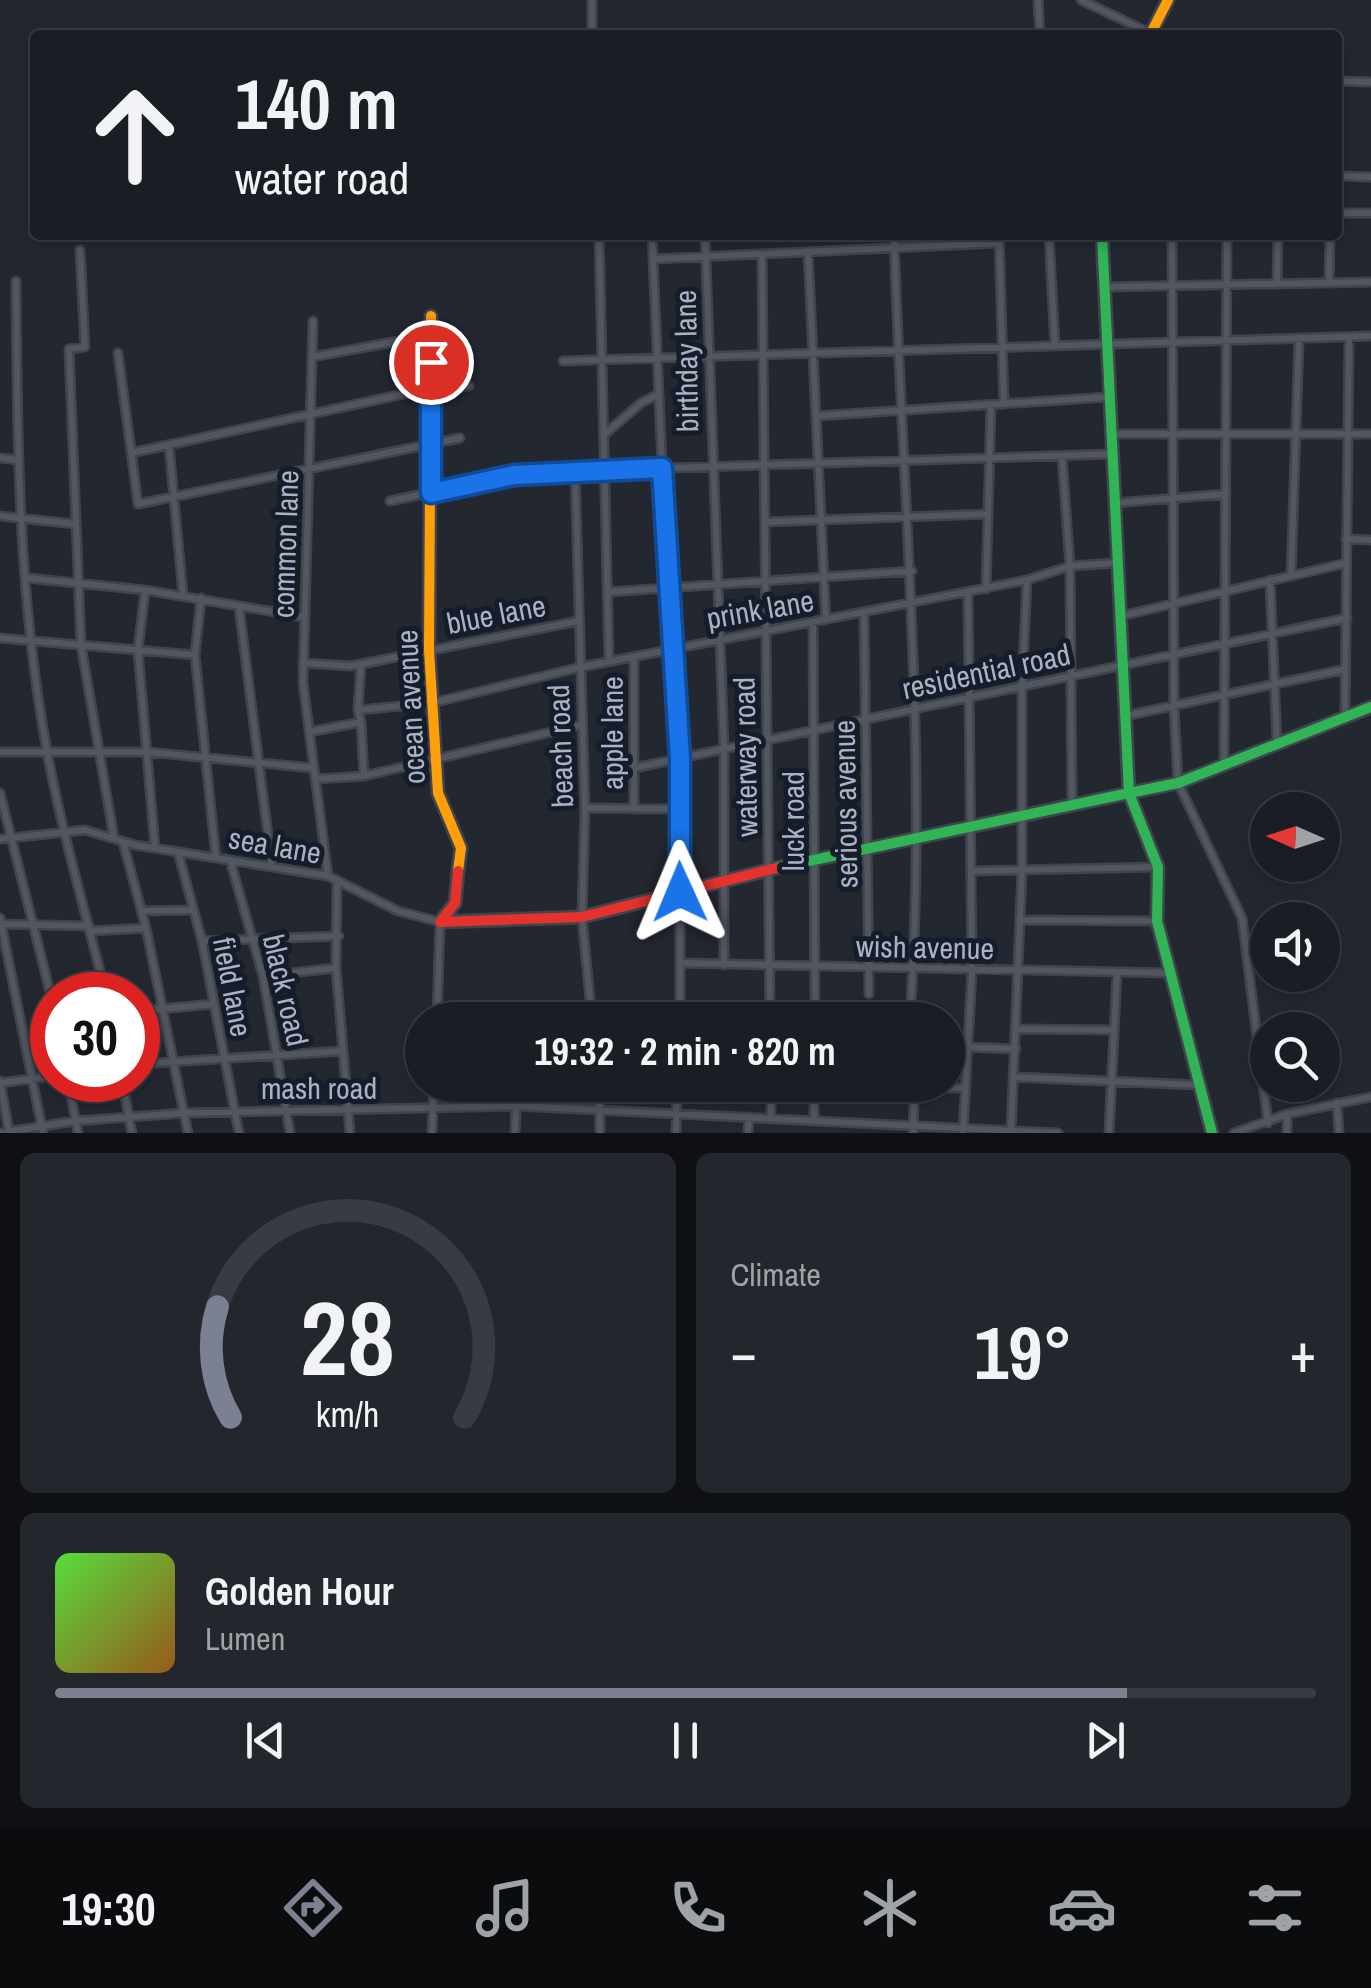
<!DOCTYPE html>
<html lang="en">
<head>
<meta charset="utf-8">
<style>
	body { margin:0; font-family:"Archivo Narrow",sans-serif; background:#23262c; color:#f1f3f6; height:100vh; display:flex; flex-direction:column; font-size:38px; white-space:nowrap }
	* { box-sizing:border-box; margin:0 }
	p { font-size:32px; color:#9fa2a6 }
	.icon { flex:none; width:55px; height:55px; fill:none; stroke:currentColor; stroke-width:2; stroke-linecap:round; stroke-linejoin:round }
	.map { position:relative; height:1133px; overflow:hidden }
	.side { display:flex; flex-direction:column; gap:20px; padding:20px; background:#0e1014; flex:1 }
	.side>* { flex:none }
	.top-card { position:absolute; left:30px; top:30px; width:1312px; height:210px; border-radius:10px; box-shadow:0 5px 15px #0003,0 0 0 2px #383b41; background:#1a1d24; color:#f1f3f6; overflow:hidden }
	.needle { width:65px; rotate:273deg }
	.buttons { position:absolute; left:1250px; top:792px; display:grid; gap:20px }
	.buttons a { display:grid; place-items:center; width:90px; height:90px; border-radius:50%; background:#1a1d24; box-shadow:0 5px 15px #0003,0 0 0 2px #383b41; font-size:50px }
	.speed { position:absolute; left:30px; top:972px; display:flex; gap:20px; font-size:50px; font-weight:700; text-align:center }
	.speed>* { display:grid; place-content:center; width:130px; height:130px; border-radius:50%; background:#1a1d24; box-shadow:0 5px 15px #0003,0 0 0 2px #383b41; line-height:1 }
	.speed .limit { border:15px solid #d22; background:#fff; color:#111 }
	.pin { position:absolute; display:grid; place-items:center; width:85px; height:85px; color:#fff; margin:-42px; border:5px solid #fff; border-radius:50%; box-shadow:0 2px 10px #0007 }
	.me { position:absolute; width:110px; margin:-55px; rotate:359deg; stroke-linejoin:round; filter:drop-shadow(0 0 8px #0008) }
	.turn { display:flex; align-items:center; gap:35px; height:210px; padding:0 40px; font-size:45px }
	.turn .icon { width:130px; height:130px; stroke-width:2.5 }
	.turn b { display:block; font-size:70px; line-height:85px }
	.big { font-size:75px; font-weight:700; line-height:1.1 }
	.side .widget { flex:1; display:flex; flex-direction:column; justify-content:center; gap:15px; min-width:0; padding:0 35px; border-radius:15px; background:#23262c }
	.side .dial { align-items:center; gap:0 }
	.dial svg { height:260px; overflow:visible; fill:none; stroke:#383b41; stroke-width:7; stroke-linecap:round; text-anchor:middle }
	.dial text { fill:#f1f3f6; stroke:none }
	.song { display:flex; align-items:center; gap:30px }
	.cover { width:120px; height:120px; border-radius:15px; background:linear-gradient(135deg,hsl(110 70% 55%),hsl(30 70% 35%)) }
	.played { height:10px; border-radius:5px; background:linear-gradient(90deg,#7b8190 85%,#383b41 85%) }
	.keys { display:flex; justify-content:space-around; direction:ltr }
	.heat { display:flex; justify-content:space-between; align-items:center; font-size:55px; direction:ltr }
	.side .tiles { flex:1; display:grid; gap:20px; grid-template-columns:1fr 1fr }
	.widget:last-child { grid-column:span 2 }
	.trip { position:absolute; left:405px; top:1002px; width:560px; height:100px; border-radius:50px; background:#1a1d24; box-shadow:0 5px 15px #0003,0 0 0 2px #383b41; font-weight:700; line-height:100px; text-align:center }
	.dock { display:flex; height:160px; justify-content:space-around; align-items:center; background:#0a0c0e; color:#9fa2a6 }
	.dock .icon { width:70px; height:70px }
	.dock .current { color:#7b8190 }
	.dock b { font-size:45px; color:#f1f3f6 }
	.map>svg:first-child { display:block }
</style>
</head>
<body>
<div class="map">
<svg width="1371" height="1133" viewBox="0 0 1371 1133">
	<rect width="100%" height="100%" fill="#232730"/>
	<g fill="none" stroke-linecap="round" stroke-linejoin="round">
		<defs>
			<path id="street" d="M592 0V35
				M1038 0 1040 35
				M1081 0 1150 33
				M1338 81 1371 82
				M1338 176 1371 177
				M1338 213H1371
				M599 235 609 661
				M652 235 670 650 680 758V1020
				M705 235 724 749V965
				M894 235C902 491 927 745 911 1001
				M999 235 1004 404
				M1049 235 1055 346
				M1172 235 1174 706 1178 783 1242 918 1268 1123
				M80 250 85 347 69 349 81 645 114 838
				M808 252 826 620
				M762 254 770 1020
				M653 259 999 243
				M16 281C17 437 18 596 47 751 62 833 86 914 106 995
				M1329 283 1330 235
				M1277 284 1278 235
				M1105 287 1371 282
				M313 321 303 683 328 876
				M118 353 138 504 460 438
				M312 357 431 335
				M563 361 1371 336
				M816 416 1108 397
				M606 433 641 403 659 394
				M1112 434H1371
				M169 445 183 595
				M131 453 431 388 469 386
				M1062 456 1070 566 1072 804
				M0 458 18 460
				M575 471 585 808 582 917 592 1020
				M390 501 513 475 575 471 1112 454
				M1115 503 1226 494
				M0 516 75 524
				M765 522 988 514
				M1346 539 1371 540
				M1291 576 1299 339
				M27 578 145 590 304 617
				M1270 580 1277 742
				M986 589 991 405
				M145 591 138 650 155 848
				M608 592 912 571
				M201 598 195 655 216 858
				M239 607 272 867
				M864 613 869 994
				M1121 616 1346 563
				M813 622 815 1020
				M0 638 195 655
				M634 657V809
				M303 663 351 666 579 621
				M358 710 361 664
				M1345 715 1349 337
				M1125 716 1346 669
				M361 722 364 776
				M309 732 361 722 358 710 432 703 581 667 1027 580 1070 566 1116 563
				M0 752H148L313 768
				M1224 762 1227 235
				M634 768 1347 618
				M315 779 364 776 581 725
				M0 793 52 1000
				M585 808 679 809
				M0 839 85 830 135 845 328 876 398 911 440 922 437 1020
				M123 842 146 928 188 1133
				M178 852 202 941 239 1133
				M230 860 263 976 290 1133
				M971 871 1158 867
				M337 880 336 968 350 1133
				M141 911 193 910
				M0 918 43 1133
				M1020 920 1157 921
				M1 924 89 926
				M90 931 146 928
				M202 941 339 936
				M681 963 1169 973
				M263 976 336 968
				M138 1011 214 1004
				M680 1016 770 1019
				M1015 1029 1114 1030
				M967 1047 1016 1049
				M138 1064 343 1051
				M1013 1077 1199 1085
				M68 1080 78 1133
				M122 1080 132 1133
				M0 1081 9 1132
				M0 1083 52 1076
				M599 1085 600 1133
				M771 1085V1118
				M941 1088H964
				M1337 1103 1339 1133
				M814 1120V1085
				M963 1132 972 971 968 592
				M1011 1132 1022 870V687L1027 580
				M0 1133 75 1121 184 1113 516 1106 1058 1133
				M432 1133 434 1085
				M515 1133 516 1106
				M676 1133 677 1085
				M748 1133 749 1117
				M913 1133 914 1106
				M1109 1133 1117 973
				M1234 1133 1287 1114 1371 1097
				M1287 1133V1114"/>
			<path id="fast" d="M1102 235 1129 793 1178 783 1371 707
				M776 868 1129 793 1158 867 1157 921 1212 1133"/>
			<path id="slow" d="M1150 35 1168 0
				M431 316 429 650 438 793 461 848 458 871"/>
			<path id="jam" d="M458 871 455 903 440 922 582 917 776 868"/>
		</defs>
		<use href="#street" stroke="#40444d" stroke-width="11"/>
		<use href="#fast" stroke="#40444d" stroke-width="15"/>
		<use href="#slow" stroke="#40444d" stroke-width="15"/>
		<use href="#jam" stroke="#40444d" stroke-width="15"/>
		<use href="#street" stroke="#52565f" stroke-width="6"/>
		<use href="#fast" stroke="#30b455" stroke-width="10"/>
		<use href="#slow" stroke="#ff9f0a" stroke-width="10"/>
		<use href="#jam" stroke="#e5322d" stroke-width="10"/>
	</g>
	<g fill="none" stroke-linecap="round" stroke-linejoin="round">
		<defs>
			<path id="route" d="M431 362V493L514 475 662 468 680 758V892"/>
		</defs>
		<use href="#route" stroke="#114b97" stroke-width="25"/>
		<use href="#route" stroke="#1a73e8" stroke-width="18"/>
	</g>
	<g text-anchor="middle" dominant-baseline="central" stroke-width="10" stroke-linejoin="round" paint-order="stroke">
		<g font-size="30" fill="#aab2c4" stroke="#161d2a">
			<text transform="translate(686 361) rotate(-91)">birthday lane</text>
			<text transform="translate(285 544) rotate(-88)">common lane</text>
			<text transform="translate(760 609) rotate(-10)">prink lane</text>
			<text transform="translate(496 614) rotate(-11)">blue lane</text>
			<text transform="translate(986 671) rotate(-12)">residential road</text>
			<text transform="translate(410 707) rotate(-93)">ocean avenue</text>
			<text transform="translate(612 733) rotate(-90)">apple lane</text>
			<text transform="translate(560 746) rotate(-92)">beach road</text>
			<text transform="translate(745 757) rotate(-91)">waterway road</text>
			<text transform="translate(845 804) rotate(-91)">serious avenue</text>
			<text transform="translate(793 821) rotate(-90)">luck road</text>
			<text transform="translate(275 845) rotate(10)">sea lane</text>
			<text transform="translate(925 947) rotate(1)">wish avenue</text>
			<text transform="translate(233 987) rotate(79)">field lane</text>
			<text transform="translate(286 990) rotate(77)">black road</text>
			<text x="319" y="1088">mash road</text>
		</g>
	</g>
</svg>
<div class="buttons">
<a><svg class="needle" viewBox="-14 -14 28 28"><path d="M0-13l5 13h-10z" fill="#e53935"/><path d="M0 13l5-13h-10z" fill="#9fa2a6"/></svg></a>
<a><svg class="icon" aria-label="sound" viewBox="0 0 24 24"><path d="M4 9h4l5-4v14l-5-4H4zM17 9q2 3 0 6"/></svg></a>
<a><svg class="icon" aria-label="search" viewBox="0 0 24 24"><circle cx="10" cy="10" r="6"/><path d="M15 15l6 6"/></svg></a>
</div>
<div class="speed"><div class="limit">30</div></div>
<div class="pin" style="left:431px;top:362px;background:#d93025"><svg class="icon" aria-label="arrive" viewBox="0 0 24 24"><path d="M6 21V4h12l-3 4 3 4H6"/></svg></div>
<svg class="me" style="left:680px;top:892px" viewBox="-20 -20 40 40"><path d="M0-17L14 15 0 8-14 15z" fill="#1a73e8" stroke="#fff" stroke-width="4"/></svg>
<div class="trip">19:32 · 2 min · 820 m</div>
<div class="top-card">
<div class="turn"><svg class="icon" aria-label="ahead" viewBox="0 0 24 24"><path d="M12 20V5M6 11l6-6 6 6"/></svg><div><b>140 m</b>water road</div></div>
</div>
</div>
<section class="side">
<div class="tiles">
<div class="widget dial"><svg viewBox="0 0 100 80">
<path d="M14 69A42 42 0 1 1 86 69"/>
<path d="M14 69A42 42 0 0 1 10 35" stroke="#7b8190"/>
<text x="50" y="56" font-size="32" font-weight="700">28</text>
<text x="50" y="72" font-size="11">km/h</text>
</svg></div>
<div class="widget"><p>Climate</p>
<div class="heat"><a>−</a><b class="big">19°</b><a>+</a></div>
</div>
<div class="widget">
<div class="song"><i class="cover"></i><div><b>Golden Hour</b><p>Lumen</p></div></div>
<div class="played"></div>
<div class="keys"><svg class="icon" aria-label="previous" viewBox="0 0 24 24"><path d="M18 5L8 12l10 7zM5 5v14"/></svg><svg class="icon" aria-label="pause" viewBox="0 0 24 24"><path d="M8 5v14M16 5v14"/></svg><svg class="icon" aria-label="next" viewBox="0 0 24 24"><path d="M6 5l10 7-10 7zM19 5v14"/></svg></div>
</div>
</div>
</section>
<nav class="dock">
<b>19:30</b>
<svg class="icon current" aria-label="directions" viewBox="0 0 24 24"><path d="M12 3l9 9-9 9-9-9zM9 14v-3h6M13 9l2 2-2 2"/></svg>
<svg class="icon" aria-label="music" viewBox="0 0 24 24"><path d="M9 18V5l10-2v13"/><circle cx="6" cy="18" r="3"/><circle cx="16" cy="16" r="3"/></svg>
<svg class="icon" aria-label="phone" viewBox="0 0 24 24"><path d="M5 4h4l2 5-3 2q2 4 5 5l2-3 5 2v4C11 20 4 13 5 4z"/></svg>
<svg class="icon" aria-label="climate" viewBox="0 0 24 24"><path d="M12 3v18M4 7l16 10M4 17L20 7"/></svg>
<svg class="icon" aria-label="car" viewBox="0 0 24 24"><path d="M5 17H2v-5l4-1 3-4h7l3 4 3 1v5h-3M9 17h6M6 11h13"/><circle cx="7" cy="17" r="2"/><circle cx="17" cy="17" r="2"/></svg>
<svg class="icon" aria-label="filters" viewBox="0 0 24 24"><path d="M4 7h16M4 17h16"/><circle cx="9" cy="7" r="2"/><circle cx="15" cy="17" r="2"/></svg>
</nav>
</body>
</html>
